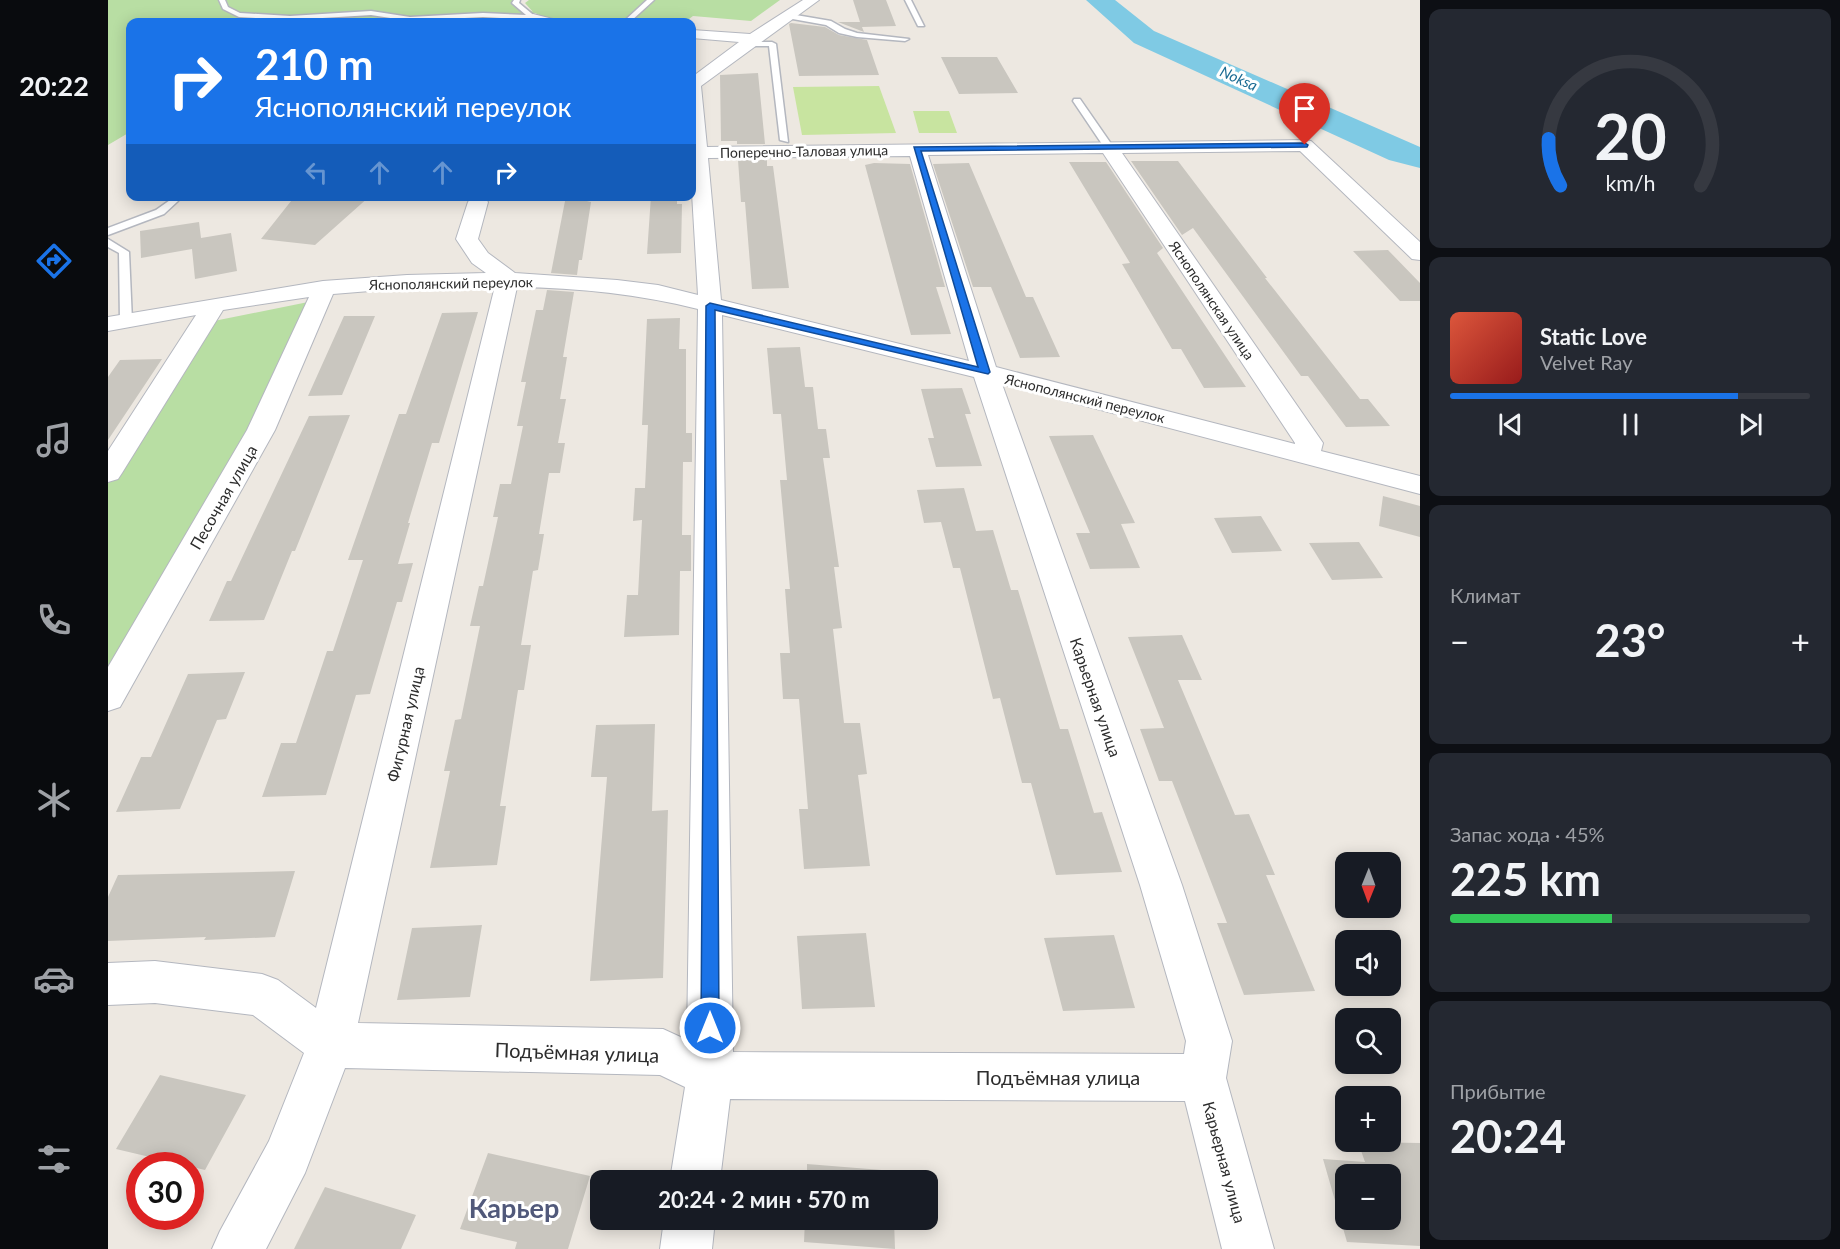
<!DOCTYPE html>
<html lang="ru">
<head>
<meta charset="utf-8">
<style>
	body { margin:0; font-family:Lato,sans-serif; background:#242831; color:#f1f3f6; height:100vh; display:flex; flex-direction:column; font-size:22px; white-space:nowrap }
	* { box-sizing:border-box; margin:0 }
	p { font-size:20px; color:#9ea1a6 }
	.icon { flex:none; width:33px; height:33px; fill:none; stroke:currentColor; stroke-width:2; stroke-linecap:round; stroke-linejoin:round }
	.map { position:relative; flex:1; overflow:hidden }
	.side { display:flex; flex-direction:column; gap:9px; padding:9px; background:#0d0f14; width:420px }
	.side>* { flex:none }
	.banner { position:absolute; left:18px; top:18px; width:570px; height:183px; border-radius:12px; box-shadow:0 3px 15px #0003; background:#1a73e8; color:#fff; overflow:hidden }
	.needle { width:39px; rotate:181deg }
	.tools { position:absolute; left:1227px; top:852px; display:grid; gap:12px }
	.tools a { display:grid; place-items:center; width:66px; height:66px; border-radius:12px; background:#171b24; box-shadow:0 3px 15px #0003; font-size:30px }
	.speed { position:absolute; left:18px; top:1152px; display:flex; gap:12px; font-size:30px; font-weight:700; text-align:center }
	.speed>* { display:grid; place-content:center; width:78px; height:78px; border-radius:50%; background:#171b24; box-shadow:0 3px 15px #0003; line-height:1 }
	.speed .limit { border:9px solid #d22; background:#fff; color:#111 }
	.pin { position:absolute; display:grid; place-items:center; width:51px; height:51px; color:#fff; margin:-62px -26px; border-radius:50% 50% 50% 0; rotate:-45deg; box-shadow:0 0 6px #0007 }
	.pin .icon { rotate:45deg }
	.me { position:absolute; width:66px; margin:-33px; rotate:0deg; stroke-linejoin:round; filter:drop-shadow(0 0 4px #0008) }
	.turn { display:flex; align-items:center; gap:21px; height:126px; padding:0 30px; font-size:27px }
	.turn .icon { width:78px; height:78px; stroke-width:2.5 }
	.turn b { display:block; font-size:42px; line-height:51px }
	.lanes { display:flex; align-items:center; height:57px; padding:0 30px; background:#0003; justify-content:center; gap:30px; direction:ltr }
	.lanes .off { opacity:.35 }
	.big { font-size:45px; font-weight:700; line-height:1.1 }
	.side .tile { flex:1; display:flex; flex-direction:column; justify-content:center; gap:9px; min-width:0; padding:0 21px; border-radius:12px; background:#242831 }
	.side .dial { align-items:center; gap:0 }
	.dial svg { height:156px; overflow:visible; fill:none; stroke:#363941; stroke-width:7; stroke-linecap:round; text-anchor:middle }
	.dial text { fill:#f1f3f6; stroke:none }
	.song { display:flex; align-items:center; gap:18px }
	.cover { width:72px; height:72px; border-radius:9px; background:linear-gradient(135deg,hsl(10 70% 55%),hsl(0 70% 35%)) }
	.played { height:6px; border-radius:3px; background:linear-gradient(90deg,#1a73e8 80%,#363941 80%) }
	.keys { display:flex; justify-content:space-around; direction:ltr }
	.heat { display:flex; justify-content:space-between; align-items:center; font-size:33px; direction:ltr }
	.charge { height:9px; border-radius:4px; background:linear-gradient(90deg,#34c759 45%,#363941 0) }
	.trip { position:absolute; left:482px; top:1170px; width:348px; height:60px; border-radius:12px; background:#171b24; box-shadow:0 3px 15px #0003; font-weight:700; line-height:60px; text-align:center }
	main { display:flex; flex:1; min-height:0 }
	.dock { display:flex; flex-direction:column; width:108px; justify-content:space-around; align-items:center; background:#090b0e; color:#9ea1a6 }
	.dock .icon { width:42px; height:42px }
	.dock .on { color:#1a73e8 }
	.dock b { font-size:27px; color:#f1f3f6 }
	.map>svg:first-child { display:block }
</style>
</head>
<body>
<main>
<nav class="dock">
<b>20:22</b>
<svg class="icon on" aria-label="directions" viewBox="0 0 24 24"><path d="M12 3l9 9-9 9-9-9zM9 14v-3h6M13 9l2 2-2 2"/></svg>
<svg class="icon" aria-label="music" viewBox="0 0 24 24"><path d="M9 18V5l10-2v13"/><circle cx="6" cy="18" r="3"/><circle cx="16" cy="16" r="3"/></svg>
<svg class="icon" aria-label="phone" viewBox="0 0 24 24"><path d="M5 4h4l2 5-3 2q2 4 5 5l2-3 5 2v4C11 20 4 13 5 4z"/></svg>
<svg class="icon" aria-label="climate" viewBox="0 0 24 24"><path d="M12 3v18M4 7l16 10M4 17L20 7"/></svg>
<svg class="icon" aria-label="car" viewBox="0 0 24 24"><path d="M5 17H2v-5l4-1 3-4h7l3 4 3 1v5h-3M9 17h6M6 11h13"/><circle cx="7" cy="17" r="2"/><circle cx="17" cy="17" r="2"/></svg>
<svg class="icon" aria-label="filters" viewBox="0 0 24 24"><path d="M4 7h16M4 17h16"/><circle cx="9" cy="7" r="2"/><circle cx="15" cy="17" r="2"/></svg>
</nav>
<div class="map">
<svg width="1312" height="1249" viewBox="0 0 1312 1249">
	<rect width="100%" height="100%" fill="#ede8e1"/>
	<path fill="#b8dea3" d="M0 0H409L408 3 425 12 417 3 421 0H672L643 21 585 16 577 22H467L445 21 427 13 290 22H22V132L0 145Z
		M220 298 0 702V466L91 324Z"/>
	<path fill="#c8e4a0" d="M771 86 788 133 694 135 685 87Z
		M805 111H841L849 133H811Z"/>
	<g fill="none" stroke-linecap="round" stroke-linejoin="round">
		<path fill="#7fcae4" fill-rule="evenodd" d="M978 0H1007L1046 31 1312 147V168L1281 160 1026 43Z"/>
	</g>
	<path fill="#c9c6bf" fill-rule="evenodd" d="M745 0H778L788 26 754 27 756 32 730 22H752Z
		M683 23 717 27 731 35 759 40 771 75 691 76 681 24Z
		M833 57H889L910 93 851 94Z
		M650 73 657 144H629V141H613L612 75Z
		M630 160H659V166H665L681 288 644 289 637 202H633Z
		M1023 161H1070L1159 278H1157L1252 399H1260L1282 426 1238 427 1200 376H1193L1085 228 1074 235Z
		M961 162H998L1055 248 1049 253 1138 387 1096 388 1073 349H1064L1014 264 1022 263Z
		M766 163 802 164 837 287H828L843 334 803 335 757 165Z
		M861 163 918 297H925L952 357 912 358 883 287H865L825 164Z
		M187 196H262L207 245 153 239Z
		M458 196 483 202 474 260H471L469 275 443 273Z
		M543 196H569V204H574L573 253 539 254Z
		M91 222 93 238 123 233 129 271 87 279 84 249 33 258 32 231Z
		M1280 250 1312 283V301H1292L1245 251Z
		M439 290 466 292 455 357H459L452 399H458L450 443H457L452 473H441L431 534H436L430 570 425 571 413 645H423L416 690H410L392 806H398L389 865 322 868 342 771H336L347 720 353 719 372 626H362L371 586H375L390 517H385L392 484H403L415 426H409L418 382H413L428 310H435Z
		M370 312 331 443H324L300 523H302L290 564 305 563 294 602H289L262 694 248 695 218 795 154 797 173 743H188L219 651H225L255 560H240L291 414H298L334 313Z
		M236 316H267L234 395 200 396Z
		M572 318 571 349H578V433H584V462H575L574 535H583V571H572L571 635 516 637 519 595H530L534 520 525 521 527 488H537L540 425H534L539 319Z
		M692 347 697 387H705L710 429H718L722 458H715L731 567H726L734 628 725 629 736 723H752L759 774 750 775 762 866 696 869 691 809H700L691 699H675L672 653H682L677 589H682L672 480H679L673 414H665L659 348Z
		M54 359 0 440V377L12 360Z
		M854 388 863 414H857L874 466 828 467 820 438H826L813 389Z
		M242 415 187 551H184L156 620 101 621 119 581H123L201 416Z
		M985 435 1027 523 1013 524 1032 568 982 569 968 533H982L941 436Z
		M856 488 868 531 885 530 903 590H910L952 729H960L986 813 994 812 1014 872 948 875 923 783H914L892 698 885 699 852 568H845L833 522 816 523 809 490Z
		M1275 496 1312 506V537L1271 526Z
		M1153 516 1174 551 1124 553 1106 518Z
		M1251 542 1275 578 1224 580 1201 543Z
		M1074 635 1094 680H1070L1127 815 1141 814 1167 875H1158L1207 991 1136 995 1109 923H1119L1064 781H1051L1032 729 1056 728 1020 637Z
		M137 672 118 719 109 720 72 809 8 812 33 757H43L80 674Z
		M547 724 544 811 560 810 555 978 482 981 499 777H483L488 725Z
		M187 871 167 937 96 940 98 937 0 941V897L10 875Z
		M374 925 362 997 289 1000 304 928Z
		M758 933 767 1007 694 1009 689 936Z
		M1006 935 1027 1008 955 1011 936 938Z
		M52 1075 138 1095 97 1170 8 1149Z
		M1250 1142 1312 1143V1246L1239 1242 1215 1159 1257 1162ZM1238 1174H1282V1220H1238Z
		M380 1153 482 1176 460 1249H407L409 1242 352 1229Z
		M699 1164 786 1171V1180H699Z
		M217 1187 308 1215 293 1249H186Z
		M697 1220H786L787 1249 696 1242Z"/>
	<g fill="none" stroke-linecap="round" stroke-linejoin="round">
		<defs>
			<path id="lane" d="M111 0H117L120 7 132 13 182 16 263 11 302 17 375 13 418 15 404 3 406 0H412L411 3 429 18 425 20 375 17 302 21 263 15 182 20 131 17 115 9Z
				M539 0H546L522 22H515Z
				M797 0H803L816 26H810Z
				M682 14 723 21 737 29 749 33 801 39 797 41 749 37 731 33 718 25 679 18Z
				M639 42H664L668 44 680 142 672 140 661 46H636L635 44Z
				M966 99H972L1006 148 1004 150H998L965 101Z
				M65 198 70 201 56 214 0 235V228L48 210Z
				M0 239 21 252 24 321 18 325 12 321 11 253 0 247Z"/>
			<path id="street" d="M695 0H711L593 86 599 147 1197 140 1203 141 1312 242V260L1304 259 1192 151 1014 153 1215 443 1213 451 1312 476V494L894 384 1074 885 1124 1041 1118 1078 1166 1249H1114L1077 1101 622 1099 612 1180H562L577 1087 552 1075 237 1068 197 1173 158 1249H104L112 1231 161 1141 196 1053 145 1015 47 1003 0 1005V963L47 961 154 974 170 980 208 1008 387 286 299 288 225 294 167 430 12 707 0 711V667L139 430 201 297 115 310 14 473 10 479 0 482V451L88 315 0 331V317L215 281 299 275 378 273 364 263 348 239 360 202 363 198H377L380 202 370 239 380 253 407 273 509 280 550 285 590 295 584 193V77L631 42 584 38V30L642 34ZM995 153 1187 443V444L888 367 820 155ZM802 156 861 361 613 300 600 158ZM409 287C471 288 531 294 590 309L579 1040 555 1029 250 1023ZM614 315 866 377 1032 885 1078 1041 1076 1054 625 1052Z
				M425 14 445 19 447 22 420 21 418 18Z
				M556 1220H607L604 1249H552Z"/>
		</defs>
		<use href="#lane" stroke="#b4b7bf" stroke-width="3"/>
		<use href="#street" stroke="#b4b7bf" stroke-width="2"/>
		<use href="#lane" fill="#fff" fill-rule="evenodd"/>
		<use href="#street" fill="#fff" fill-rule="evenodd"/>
	</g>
	<path fill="#1a73e8" stroke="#114b97" stroke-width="1.5" d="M1197 143 1200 145 1199 147 813 151 882 372 880 374 607 310 611 1028 609 1034 602 1037 595 1034 593 1028 598 306 602 303 870 367 806 147Z"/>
	<g text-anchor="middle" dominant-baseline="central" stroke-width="6" stroke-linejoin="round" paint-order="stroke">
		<g font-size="14" fill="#2d2d2d" stroke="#fff">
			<text transform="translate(696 151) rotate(-1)">Поперечно-Таловая улица</text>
			<text transform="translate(343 283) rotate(-1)">Яснополянский переулок</text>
			<text transform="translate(1104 300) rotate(56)">Яснополянская улица</text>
			<text transform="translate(977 398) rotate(14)">Яснополянский переулок</text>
		</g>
		<g font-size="15" font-style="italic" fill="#1b6b93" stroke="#fff">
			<text transform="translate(1131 78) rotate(24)">Noksa</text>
		</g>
		<g font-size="16" fill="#2d2d2d" stroke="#fff">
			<text transform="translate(115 497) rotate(-60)">Песочная улица</text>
			<text transform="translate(988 697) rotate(71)">Карьерная улица</text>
			<text transform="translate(297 724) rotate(-77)">Фигурная улица</text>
			<text transform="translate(1117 1162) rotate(75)">Карьерная улица</text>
		</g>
		<g font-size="20" fill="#2d2d2d" stroke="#fff">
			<text transform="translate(469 1052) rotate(2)">Подъёмная улица</text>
			<text x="950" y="1077">Подъёмная улица</text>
		</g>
		<g font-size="27" font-weight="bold" fill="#51597a" stroke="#fff">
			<text x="406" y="1207">Карьер</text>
		</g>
	</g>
</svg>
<div class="tools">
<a><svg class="needle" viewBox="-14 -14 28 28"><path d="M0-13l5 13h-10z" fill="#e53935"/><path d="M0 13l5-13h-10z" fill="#9ea1a6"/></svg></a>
<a><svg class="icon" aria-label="sound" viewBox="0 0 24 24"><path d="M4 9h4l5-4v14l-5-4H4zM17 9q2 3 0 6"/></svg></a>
<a><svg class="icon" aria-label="search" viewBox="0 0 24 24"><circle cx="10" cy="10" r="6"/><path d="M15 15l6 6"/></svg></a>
<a>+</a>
<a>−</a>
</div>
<div class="speed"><div class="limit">30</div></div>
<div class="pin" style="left:1197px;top:145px;background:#d93025"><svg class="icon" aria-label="arrive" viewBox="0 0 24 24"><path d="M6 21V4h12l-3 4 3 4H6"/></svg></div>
<svg class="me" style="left:602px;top:1028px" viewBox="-20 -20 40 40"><circle r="17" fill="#1a73e8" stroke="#fff" stroke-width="3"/><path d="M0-11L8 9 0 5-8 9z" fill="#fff"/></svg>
<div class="trip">20:24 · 2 мин · 570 m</div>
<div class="banner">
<div class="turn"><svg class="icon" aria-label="right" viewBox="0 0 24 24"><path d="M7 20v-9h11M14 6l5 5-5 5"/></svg><div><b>210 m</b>Яснополянский переулок</div></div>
<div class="lanes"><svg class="icon off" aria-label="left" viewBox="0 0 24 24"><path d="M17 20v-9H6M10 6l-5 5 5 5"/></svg><svg class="icon off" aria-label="ahead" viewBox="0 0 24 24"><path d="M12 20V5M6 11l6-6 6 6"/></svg><svg class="icon off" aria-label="ahead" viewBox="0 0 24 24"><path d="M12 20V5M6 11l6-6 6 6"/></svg><svg class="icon" aria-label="right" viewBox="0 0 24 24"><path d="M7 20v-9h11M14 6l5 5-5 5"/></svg></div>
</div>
</div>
<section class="side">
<div class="tile dial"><svg viewBox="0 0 100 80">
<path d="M14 69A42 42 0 1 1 86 69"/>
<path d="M14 69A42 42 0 0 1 8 45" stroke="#1a73e8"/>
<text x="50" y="56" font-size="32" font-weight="700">20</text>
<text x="50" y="72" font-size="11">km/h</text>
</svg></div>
<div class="tile">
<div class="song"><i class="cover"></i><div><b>Static Love</b><p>Velvet Ray</p></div></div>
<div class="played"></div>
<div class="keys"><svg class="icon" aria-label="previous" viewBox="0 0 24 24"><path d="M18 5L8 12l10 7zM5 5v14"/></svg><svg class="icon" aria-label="pause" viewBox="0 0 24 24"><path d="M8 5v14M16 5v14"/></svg><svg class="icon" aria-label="next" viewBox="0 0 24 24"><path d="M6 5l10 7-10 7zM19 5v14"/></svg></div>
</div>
<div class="tile"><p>Климат</p>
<div class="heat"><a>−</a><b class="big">23°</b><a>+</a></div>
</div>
<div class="tile"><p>Запас хода · 45%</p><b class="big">225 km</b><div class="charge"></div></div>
<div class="tile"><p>Прибытие</p><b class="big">20:24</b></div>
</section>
</main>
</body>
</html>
